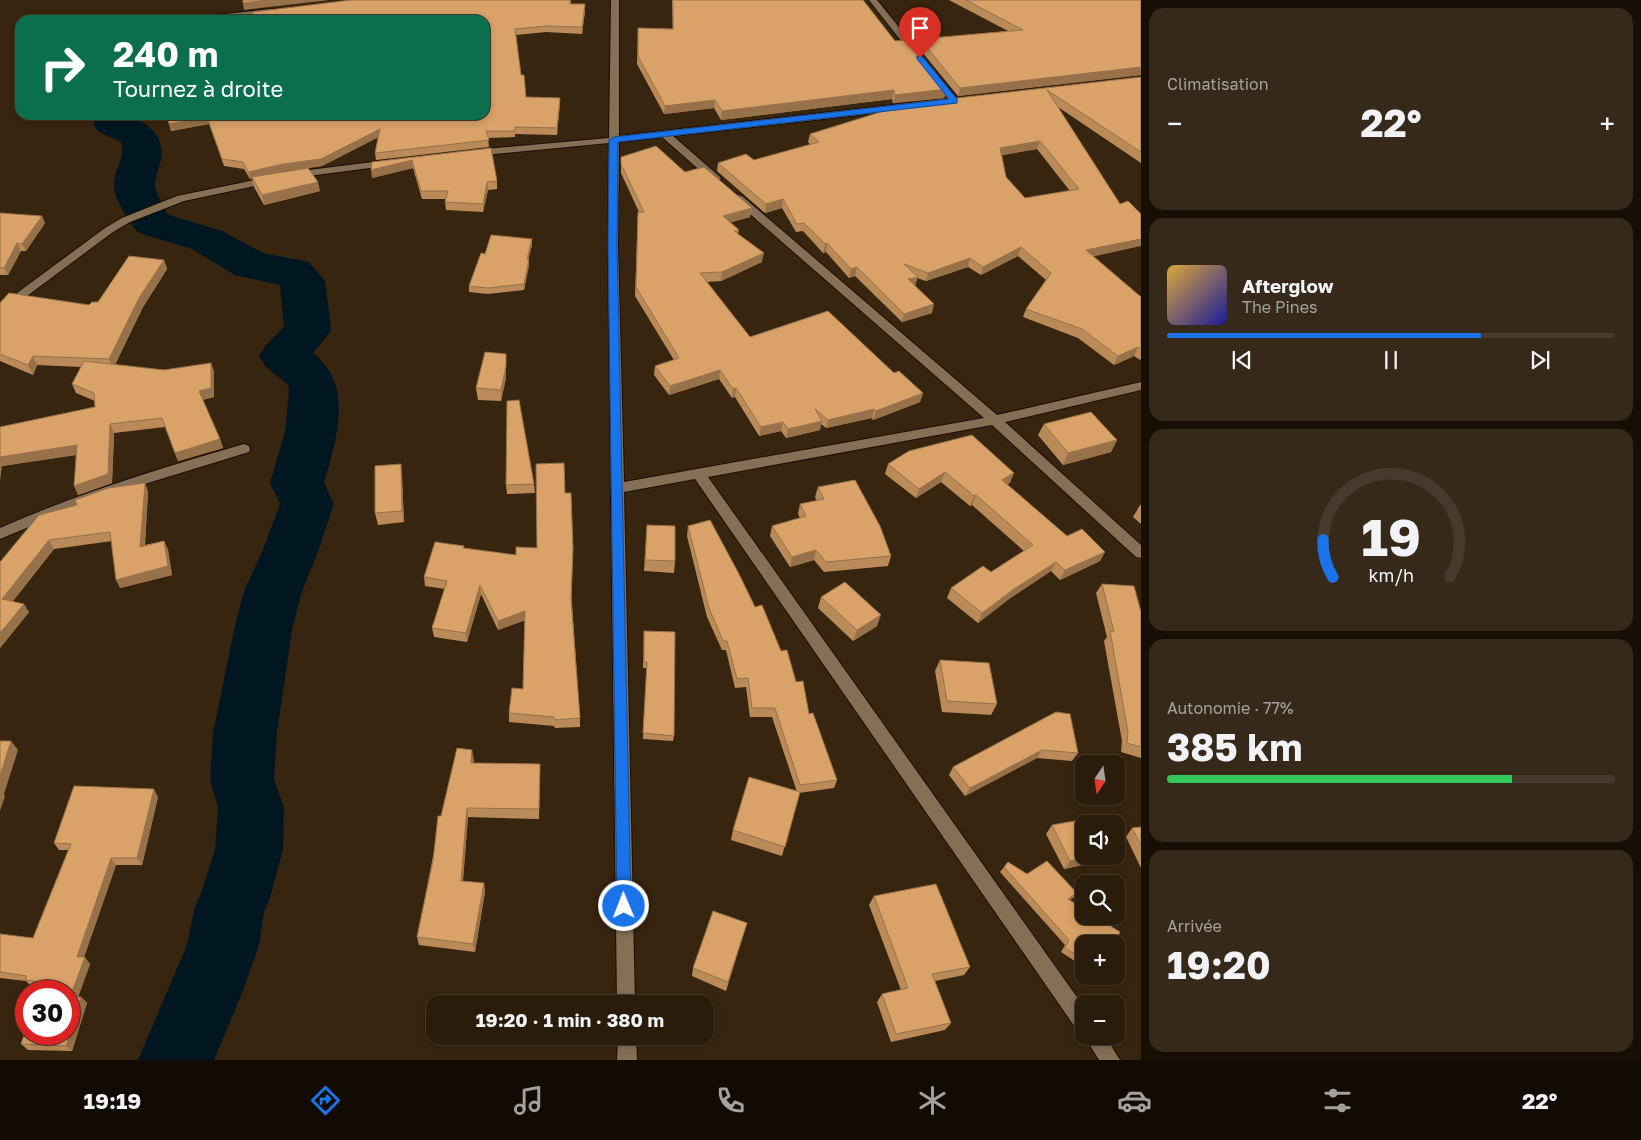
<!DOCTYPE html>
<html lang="fr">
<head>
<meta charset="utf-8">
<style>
	body { margin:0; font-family:"Golos Text",sans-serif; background:#362919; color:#f1f3f6; height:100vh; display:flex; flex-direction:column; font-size:19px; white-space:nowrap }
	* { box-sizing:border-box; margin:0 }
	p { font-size:16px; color:#a5a19d }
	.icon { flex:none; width:28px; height:28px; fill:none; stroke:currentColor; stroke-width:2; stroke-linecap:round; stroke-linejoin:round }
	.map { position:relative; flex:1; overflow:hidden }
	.drawer { display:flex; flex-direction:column; gap:8px; padding:8px; background:#170f06; width:500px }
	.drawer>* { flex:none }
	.hud { position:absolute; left:15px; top:15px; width:475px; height:105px; border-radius:15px; box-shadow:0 2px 8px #0003,0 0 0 1px #463a2c; background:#0b6e4f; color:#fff; overflow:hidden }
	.needle { width:32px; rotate:193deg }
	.controls { position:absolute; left:1075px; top:755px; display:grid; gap:10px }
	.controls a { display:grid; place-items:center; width:50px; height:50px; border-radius:10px; background:#2a1c0b; box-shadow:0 2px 8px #0003,0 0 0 1px #463a2c; font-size:25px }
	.speed { position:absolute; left:15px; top:980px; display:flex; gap:10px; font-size:25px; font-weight:700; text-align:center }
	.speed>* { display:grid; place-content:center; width:65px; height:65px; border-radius:50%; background:#2a1c0b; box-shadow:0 2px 8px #0003,0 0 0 1px #463a2c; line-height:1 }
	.speed .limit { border:8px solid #d22; background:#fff; color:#111 }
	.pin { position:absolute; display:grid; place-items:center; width:42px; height:42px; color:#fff; margin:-51px -21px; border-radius:50% 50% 50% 0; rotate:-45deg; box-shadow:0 0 5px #0007 }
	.pin .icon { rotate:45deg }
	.me { position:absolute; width:55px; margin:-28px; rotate:359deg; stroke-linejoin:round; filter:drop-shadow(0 0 4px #0008) }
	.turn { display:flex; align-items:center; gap:18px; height:105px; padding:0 15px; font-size:22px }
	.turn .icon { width:65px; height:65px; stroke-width:2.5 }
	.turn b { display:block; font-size:35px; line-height:42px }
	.big { font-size:38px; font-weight:700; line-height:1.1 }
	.drawer .tile { flex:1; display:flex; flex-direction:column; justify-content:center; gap:8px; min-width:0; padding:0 18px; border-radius:15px; background:#362919 }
	.drawer .dial { align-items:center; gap:0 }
	.dial svg { height:130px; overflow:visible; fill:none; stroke:#463a2c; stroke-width:7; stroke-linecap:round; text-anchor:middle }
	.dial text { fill:#f1f3f6; stroke:none }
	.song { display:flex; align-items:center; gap:15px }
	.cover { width:60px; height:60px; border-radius:8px; background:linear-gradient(135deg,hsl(40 70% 55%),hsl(240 70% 35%)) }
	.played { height:5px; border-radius:2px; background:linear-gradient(90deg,#1a73e8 70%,#463a2c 70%) }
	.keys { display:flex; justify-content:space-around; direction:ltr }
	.heat { display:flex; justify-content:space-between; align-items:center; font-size:28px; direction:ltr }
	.charge { height:8px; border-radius:4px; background:linear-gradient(90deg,#34c759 77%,#463a2c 0) }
	.trip { position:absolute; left:426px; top:995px; width:288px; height:50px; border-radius:15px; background:#2a1c0b; box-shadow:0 2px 8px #0003,0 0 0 1px #463a2c; font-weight:700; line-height:50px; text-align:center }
	.tab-bar { display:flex; height:80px; justify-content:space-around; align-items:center; background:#110b04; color:#a5a19d }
	.tab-bar .icon { width:35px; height:35px }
	.tab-bar .active { color:#1a73e8 }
	.tab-bar b { font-size:22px; color:#f1f3f6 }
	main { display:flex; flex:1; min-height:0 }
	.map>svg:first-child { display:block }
</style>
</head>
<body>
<main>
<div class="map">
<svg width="1141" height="1060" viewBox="0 0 1141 1060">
	<rect width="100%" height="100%" fill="#38250f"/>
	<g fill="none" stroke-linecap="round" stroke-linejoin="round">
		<path fill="#001721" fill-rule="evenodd" d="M93 115H131V117C151 124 165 138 161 160 159 168 156 176 155 183 154 191 163 204 166 212L169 215 222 231 263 253 309 262 325 281 330 320 331 331 313 353C355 385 336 441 324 483L334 504 318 552 302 591 292 630 277 733 274 779 284 808 283 849 270 898 264 912 259 945 243 991 214 1060H138L187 945 194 910 203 888 215 849 218 808 210 779 213 733 234 630 244 591 262 552 280 504 270 483 285 432 289 390 287 384 266 367 259 356 266 345 284 327 280 285 235 275 192 249 139 233C130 225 113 197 114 184 114 170 126 157 121 142 107 133 92 136 93 115Z"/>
		<defs>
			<path id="minor" d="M611 0H619V136L911 103 916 106 911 109 673 136 720 177 721 179 716 182 712 181 662 137 619 142 618 245 624 482 984 418 734 200 733 198 738 195 742 196 997 415 1141 382V390L1005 422 1141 545V558L1136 557 992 425 708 477 1084 1007V1032L1077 1030 695 479 624 492 635 1004H617L608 245 609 143 475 156 470 153 475 150 609 138Z
				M869 0H877L919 52V56H913Z
				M271 9 274 10V14L221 20H214L212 18 216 15Z
				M934 73 937 74 957 99V103H951L931 78 929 76Z
				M389 160 393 161V165L293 178 288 175 293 172Z
				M270 177 274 178 275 180 274 182 184 201 130 222 113 232 23 299H15L13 296 105 228 122 218 177 196Z
				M244 444 249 446 250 449 249 452 125 490 65 512 0 539V528C79 493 161 468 244 444Z
				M618 1036H636L637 1060H617Z
				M1084 1036H1105L1120 1060H1099Z"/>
		</defs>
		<use href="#minor" stroke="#1e0d00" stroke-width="2"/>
		<use href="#minor" fill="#856f57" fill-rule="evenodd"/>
	</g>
	<path fill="#ba8b59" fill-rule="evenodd" d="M358 0H571V4L585 11 582 34 546 32 516 35 521 75 526 97 560 98 557 135 515 134V137L488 138 489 147 376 160 375 153 378 137 322 166 308 168 320 191 264 205 254 187 252 178 250 179 244 169 224 166 209 124 171 131 167 115H485ZM302 169 267 175 285 171Z
		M672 0H863L895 41 947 89 944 98 893 103 892 99 721 120 714 108 664 114 637 64 638 28 673 29Z
		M949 0H1141V75L958 96 918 47 920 39 1008 31Z
		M1141 77V163L1058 107 1120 204 1093 256 1141 297V359L1140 360 1134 356 1114 365 1078 338 1023 317 1026 309 1046 280 1018 256 981 275 968 267 926 281 917 278 915 286 932 313 902 322 855 276 849 278 826 252 823 253 803 231 796 232 782 208 765 213 717 171 718 163 754 160 811 145 808 142 810 134 896 107 897 105ZM1037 149 1070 191 1025 198 1006 177 1002 155Z
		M491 148 497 181V189L488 190 483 212 446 210 445 202 446 199H422L413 168 372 178V162Z
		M621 157 685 172 752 208 750 217 730 222 739 230 738 234 762 262 721 281 706 282 750 337 894 373 923 393 920 402 873 420 872 418 826 428 821 424 820 430 786 438 781 431 759 436 735 397 732 398 719 379 669 395 654 375 655 366 674 360 635 296 638 212H639L621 173Z
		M0 213 45 223 26 251H21L8 275H0Z
		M532 245 528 259H529V265L524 290 488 294 469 292V286L485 254Z
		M164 260 167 269 143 307 115 365 164 370 211 363 214 372V397L202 400 220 439 223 448 178 461 165 427 114 433 112 483 78 495 76 455 2 466 0 427 95 407V401L76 393 72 384 81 367 37 365 33 375 0 361V303L89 305 98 302Z
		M506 366V378L501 401 478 400 476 388Z
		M1044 424 1117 440 1111 452 1063 465 1038 435Z
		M909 451 1010 483 1007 484 1067 536 1105 552 1100 561 1060 580 1051 571 1009 599 978 623 947 598 951 588 991 572 1024 551 972 505 970 506 941 482 916 498 885 474 888 464Z
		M402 476 404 522 378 525 375 513Z
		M145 483 148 492 145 545 164 541 168 550 172 575 120 588 112 541 54 549 13 601 29 612 0 648V562L77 505Z
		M534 484 535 493 507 494 506 485Z
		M818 487 891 556 888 566 824 572 814 560 790 567 770 536 772 526 800 518 798 514 800 504 817 501 815 497Z
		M565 493 572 603 580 718V727L555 728 554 726 509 722V713L523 689 525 620 498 630 481 594 467 642 434 637 432 628 445 589 425 586 424 577 464 548 516 555 537 548Z
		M1140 505H1141V524L1133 517Z
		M647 525 675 561 674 573 644 571Z
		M688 526 755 607 781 651 796 682 837 780 834 788 799 793 782 856 731 840 733 830 797 792 772 717H750L746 687 735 688 726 650H722L707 617 687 536Z
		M1102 584 1141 612V758L1121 752 1122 741 1104 641 1107 637 1096 593Z
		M821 597 877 626 853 641 818 608Z
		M644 631 674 736 673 741 643 739 647 668H643Z
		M940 660 997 704 991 715 942 712 935 671Z
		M1056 712 1078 753 1072 761 1037 758 965 796 949 775 953 767Z
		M474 760 473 763 540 764 539 819 468 817 463 881 484 883 485 892 475 952 419 945 417 937 441 816Z
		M158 797 142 865H116L84 957 90 964 78 997H81L87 1003 72 1051 28 1050 21 1044 40 987 31 986 26 981 0 978V934L33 938 68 850H59L54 843Z
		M1052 825 1092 863 1064 869 1046 834Z
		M1141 827V868L1126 837 1132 828Z
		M1004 867 1027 874 1077 893 1073 898 1069 900 1084 944V967L1061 952 1065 945 1000 872Z
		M874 896 970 967 964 975 935 981 951 1023 945 1030 891 1042 877 1002 882 994 901 990 869 905Z
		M747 923 726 991 692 976 693 968Z"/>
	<path fill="#977149" d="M271 0H330L244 10 243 3Z
		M585 4V11L582 34V27Z
		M1141 67V75L958 96 960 88Z
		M947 89 944 98 893 103 895 95Z
		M894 90 892 99 721 120 722 111Z
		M560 98V105L557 135V128Z
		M715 100 714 108 664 114 665 106Z
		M207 117 209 124 171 131 169 124Z
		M380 129 381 136 322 166 285 171 250 179 248 172Z
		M1040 141 1037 149 998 156 1000 148Z
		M412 160 413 168 372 178 371 170Z
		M318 182 320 191 264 205 262 195Z
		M487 182 488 190 483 212V204Z
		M783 199 782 208 765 213 766 204Z
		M752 208 750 217 722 225 723 216Z
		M42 216 45 223 26 251 22 244Z
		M532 239V245L527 265V259Z
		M1141 239V246L1082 259 1086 250Z
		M17 243 21 251 8 275 4 268Z
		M827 243 826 252 823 253 825 244Z
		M1021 247 1018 256 981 275 983 267Z
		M764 253 762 262 721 281 722 272Z
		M970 258 968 267 926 281 928 273Z
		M529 259V265L524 290V284Z
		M164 260 167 269 143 307 113 368 109 359 139 298Z
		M857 267 855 276 849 278 851 269Z
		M918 277 915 286 908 279Z
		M934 304 932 313 902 322 904 314Z
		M1138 347 1134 356 1114 365 1118 356Z
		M506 354V378L501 401V390Z
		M33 356 37 365 33 375 28 365Z
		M211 363 214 372V397L202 400 199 391Z
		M720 370 719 379 669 395 670 386Z
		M736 388 735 397 732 398 733 389Z
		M923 393 920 402 873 420 876 411Z
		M874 409 872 418 826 428 828 420Z
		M822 421 820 430 786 438 788 429Z
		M783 422 781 431 759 436 761 427Z
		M110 424 114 433 112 483 78 495 74 486Z
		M220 439 223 448 178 461 175 453Z
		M1117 440 1111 452 1063 465 1068 453Z
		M77 445 81 454 2 466 0 481V457Z
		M401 464 402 476 404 522 402 511Z
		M945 472 941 482 916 498 919 489Z
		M1014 473 1010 483 998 490 1002 480Z
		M145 483 148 492 144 555 140 547Z
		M976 495 972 505 970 506 974 496Z
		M49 540 54 549 8 607 2 599Z
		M164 541 168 550 172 575 120 588 116 580Z
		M816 550 814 560 790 567 792 557Z
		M1105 552 1100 561 1060 580 1065 570Z
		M1056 562 1051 571 1009 599 978 623 982 613 1014 589Z
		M480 585 481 594 467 642 466 633Z
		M24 604 29 612 0 648V633Z
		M525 611 526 620 498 630V621Z
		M881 615 877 626 853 641 857 630Z
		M11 741 18 750 4 794 5 796 0 811V776Z
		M472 750 474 760 472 773 471 763Z
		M1042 750 1037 758 965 796 970 788Z
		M154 789 158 797 142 865 137 858Z
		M467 808 468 817 462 889 461 881Z
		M1090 856H1097L1092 863 1064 869 1070 861Z
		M111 858 116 865 82 963 77 957Z
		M484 883 485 892 475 952 473 944Z
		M1077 893 1073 898 1064 904 1068 899Z
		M85 957 90 964 76 1003 70 997Z
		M81 997 87 1003 72 1051 66 1046Z"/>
	<path fill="#d8a268" stroke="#977149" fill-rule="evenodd" d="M243 0H271L243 3Z
		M351 0H570V4H585L582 27 546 26 515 29 521 75H524L526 97 560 98 557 128 515 127V131H486L489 140 375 153 380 129 321 159 283 164 248 172 243 162 222 159 207 117 169 124 167 115H485V20H254L253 12Z
		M673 0H863L895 41 907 40 947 89 895 95 894 90 722 111 715 100 665 106 638 56V28L673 29Z
		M966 0H1141V67L960 88 920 39 1023 30Z
		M1141 77V152L1047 90 1120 204 1128 201 1141 214V239L1086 250 1141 297V349L1138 347 1118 356 1082 329 1026 309 1051 273 1021 247 983 267 970 258 928 273 904 264 918 277 908 279 934 304 904 314 857 267 851 269 827 243 825 244 804 223 797 224 783 199 766 204 718 163 746 154 754 160 819 142 810 134 897 107V105ZM1040 141 1079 189 1025 198 1006 177 1000 148Z
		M656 146 685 172 704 167 752 208 723 216 739 230 734 231 764 253 722 272 700 273 750 337 828 311 894 373 899 371 923 393 876 411 874 409 828 420 815 409 822 421 788 429 783 422 761 427 736 388 733 389 720 370 670 386 655 366 679 358 636 287 638 212H644L621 164V157Z
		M491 148 497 181 487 182 483 204 445 202 448 191H421L412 160 371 170 372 162Z
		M308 168 318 182 262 195 252 177Z
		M0 213 42 216 22 244 17 243 4 268H0Z
		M491 235 532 239 527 259H529L524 284 488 288 469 286 481 253 485 254Z
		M129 256 164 260 139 298 109 359 33 356 28 365 0 354V303L9 293 89 305 92 302H98Z
		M485 352 506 354V366L501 390 476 388Z
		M84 361 164 370 211 363V388L199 391 220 439 175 453 162 418 110 424 108 474 74 486 77 445 0 457V427L95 407 94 393 72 384Z
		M519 400 534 484 506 485 507 401Z
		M1091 412 1117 440 1068 453 1044 424Z
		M972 435 1014 473 1002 480 1067 536 1082 529 1105 552 1065 570 1056 562 1014 589 982 613 951 588 983 566 991 572 1033 545 976 495 974 496 945 472 919 489 888 464 909 451Z
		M564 463 565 493H571L573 549 571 600 580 718 554 720V717L509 713 512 688 523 689 525 611 498 621 480 585 466 633 432 628 447 581 424 577 435 542 464 546 463 548 516 555V547L537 548 536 464Z
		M401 464 402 511 375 513V466Z
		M855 480 880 526 891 556 826 562 816 550 792 557 772 526 806 516 800 504 824 499 818 487Z
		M145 483 140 547 164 541 168 566 116 580 110 532 49 540 2 599 24 604 0 633V562L39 515 77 505 75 500 108 488Z
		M710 520 739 574 755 607 762 605 781 651 787 650 796 682 803 681 809 714 813 713 837 780 800 785 775 708H752L748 678 737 679 727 641H723L709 608 688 526Z
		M647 525 675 526V561L645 560Z
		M845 582 881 615 857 630 821 597Z
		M1102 584 1134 586 1141 612V747L1127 743 1128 732 1110 631 1114 632Z
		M644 631 675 632 674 736 643 733 647 662H644Z
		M940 660 989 663 997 704 947 701Z
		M1056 712 1070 714 1078 753 1042 750 970 788 953 767Z
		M0 741H11L0 776Z
		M457 748 472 750 471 763 540 764 539 809 467 808 461 881 484 883 473 944 417 937 433 861 438 816H441Z
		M749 777 800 792 785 847 733 830Z
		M74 786 154 789 137 858H111L77 957H85L70 997H81L66 1046 21 1044 26 1029V1034H69V991H39L42 982 25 980 27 976 0 972V934L33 938 71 844 54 843Z
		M1092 818 1093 824H1084V856H1090L1070 861 1052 825Z
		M1141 827V845L1132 828Z
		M1047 861 1077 893 1068 899 1084 909V916H1095L1120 932 1114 944H1084V960L1065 948 1069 940 1004 867 1008 862 1027 874Z
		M936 884 970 967 932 974 951 1023 896 1034 882 994 908 988 874 896Z
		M713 911 747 923 728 982 693 968Z"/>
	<path fill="#1a73e8" stroke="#114b97" d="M917 56H922L957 99V103L618 142 617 245 631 906 629 910 624 913 619 910 617 906 608 245 609 140 614 137 949 99 917 59Z"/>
</svg>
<div class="controls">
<a><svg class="needle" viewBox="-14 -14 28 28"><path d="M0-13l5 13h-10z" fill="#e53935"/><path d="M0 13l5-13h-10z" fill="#a5a19d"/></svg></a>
<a><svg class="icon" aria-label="sound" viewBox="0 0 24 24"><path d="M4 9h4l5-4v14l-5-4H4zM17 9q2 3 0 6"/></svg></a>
<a><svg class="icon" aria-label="search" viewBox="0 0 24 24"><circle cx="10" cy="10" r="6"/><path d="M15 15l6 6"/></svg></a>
<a>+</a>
<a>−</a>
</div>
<div class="speed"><div class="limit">30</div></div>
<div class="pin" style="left:920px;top:58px;background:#d93025"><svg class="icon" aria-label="arrive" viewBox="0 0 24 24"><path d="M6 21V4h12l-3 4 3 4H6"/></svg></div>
<svg class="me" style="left:624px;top:906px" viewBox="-20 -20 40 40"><circle r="17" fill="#1a73e8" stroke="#fff" stroke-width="3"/><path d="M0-11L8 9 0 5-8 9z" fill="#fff"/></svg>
<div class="trip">19:20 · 1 min · 380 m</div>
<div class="hud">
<div class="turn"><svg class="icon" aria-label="right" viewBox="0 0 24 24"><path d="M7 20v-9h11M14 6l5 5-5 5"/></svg><div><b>240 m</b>Tournez à droite</div></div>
</div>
</div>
<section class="drawer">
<div class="tile"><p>Climatisation</p>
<div class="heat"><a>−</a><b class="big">22°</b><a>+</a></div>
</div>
<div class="tile">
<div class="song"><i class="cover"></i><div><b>Afterglow</b><p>The Pines</p></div></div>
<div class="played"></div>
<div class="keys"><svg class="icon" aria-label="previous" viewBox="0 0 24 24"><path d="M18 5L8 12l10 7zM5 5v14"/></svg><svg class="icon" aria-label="pause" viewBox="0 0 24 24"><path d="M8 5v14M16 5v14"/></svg><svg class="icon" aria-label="next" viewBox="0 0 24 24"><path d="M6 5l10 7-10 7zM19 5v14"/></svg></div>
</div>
<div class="tile dial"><svg viewBox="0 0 100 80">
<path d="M14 69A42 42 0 1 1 86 69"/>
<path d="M14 69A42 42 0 0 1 8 46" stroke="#1a73e8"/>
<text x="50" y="56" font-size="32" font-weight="700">19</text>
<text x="50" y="72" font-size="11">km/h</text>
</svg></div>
<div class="tile"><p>Autonomie · 77%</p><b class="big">385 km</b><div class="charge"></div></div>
<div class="tile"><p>Arrivée</p><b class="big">19:20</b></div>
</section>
</main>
<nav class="tab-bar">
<b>19:19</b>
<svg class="icon active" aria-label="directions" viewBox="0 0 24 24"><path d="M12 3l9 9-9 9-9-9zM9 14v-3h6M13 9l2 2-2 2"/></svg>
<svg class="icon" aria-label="music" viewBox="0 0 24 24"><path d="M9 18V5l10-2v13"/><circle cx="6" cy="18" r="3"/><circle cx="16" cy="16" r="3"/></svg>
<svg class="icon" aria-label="phone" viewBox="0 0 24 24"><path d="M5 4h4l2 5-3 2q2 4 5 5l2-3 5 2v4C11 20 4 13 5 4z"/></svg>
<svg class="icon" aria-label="climate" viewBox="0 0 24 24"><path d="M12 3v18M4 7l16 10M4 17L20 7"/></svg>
<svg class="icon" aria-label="car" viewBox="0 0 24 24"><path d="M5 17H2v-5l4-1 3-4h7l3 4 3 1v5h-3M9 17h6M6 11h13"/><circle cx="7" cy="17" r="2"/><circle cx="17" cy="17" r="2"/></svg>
<svg class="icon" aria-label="filters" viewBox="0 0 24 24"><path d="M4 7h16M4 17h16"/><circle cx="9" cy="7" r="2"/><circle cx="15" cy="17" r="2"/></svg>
<b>22°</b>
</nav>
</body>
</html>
